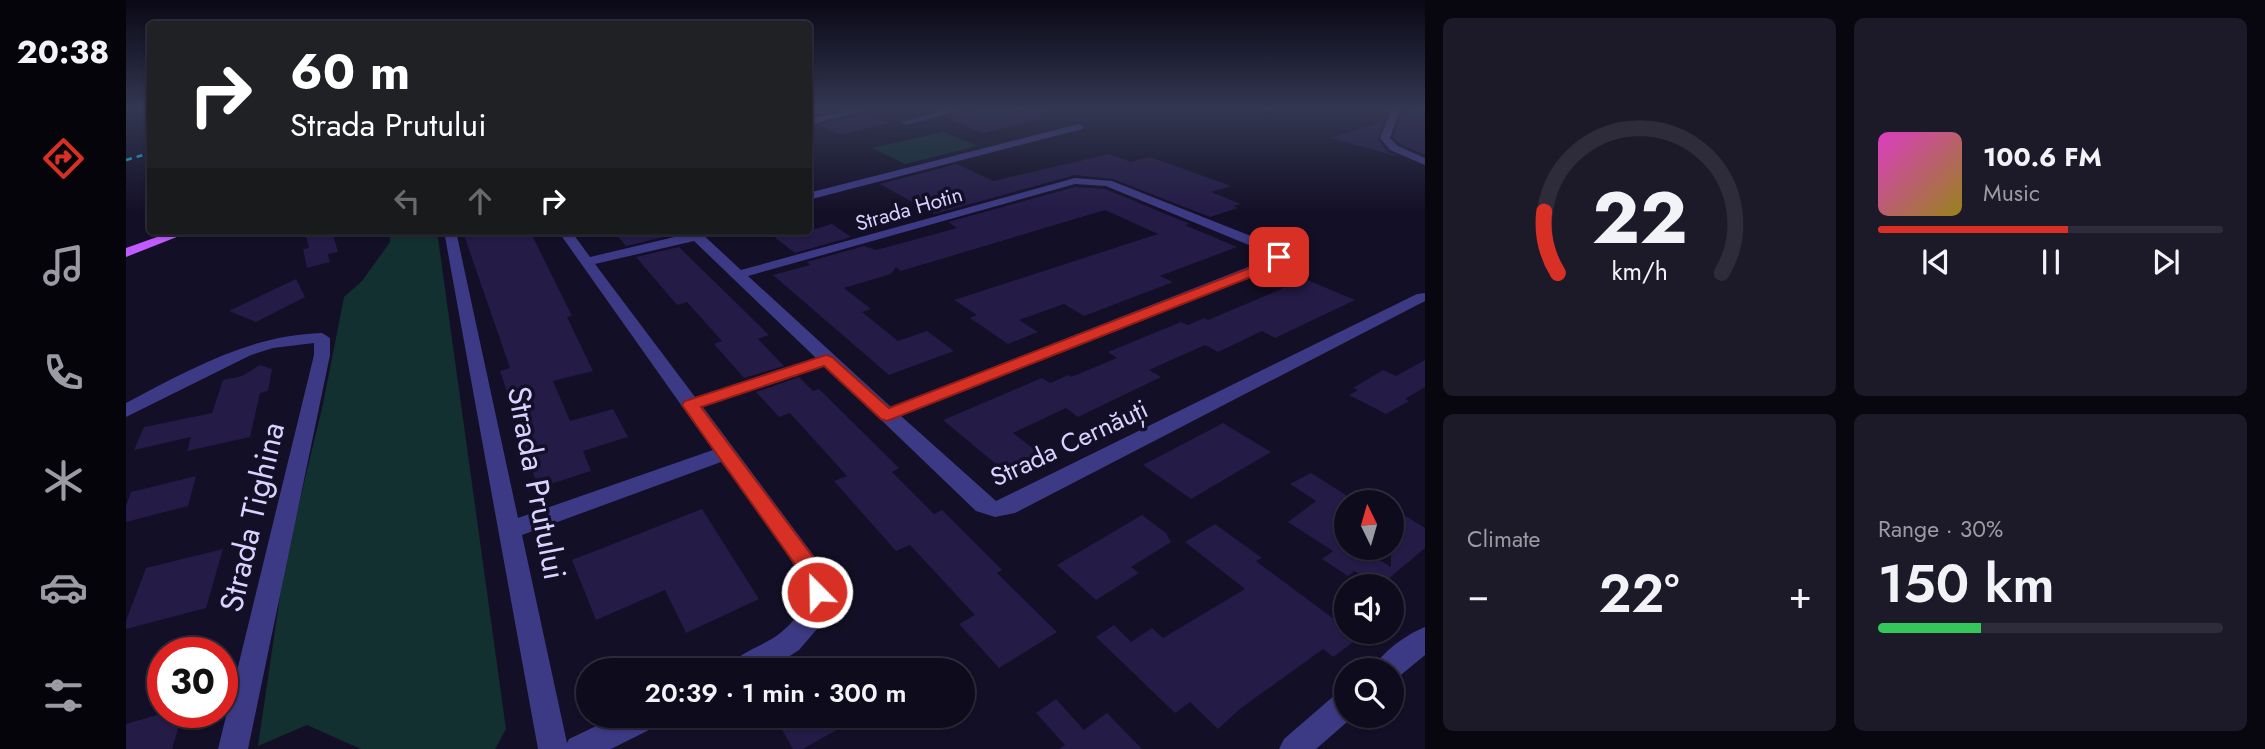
<!DOCTYPE html>
<html lang="en">
<head>
<meta charset="utf-8">
<style>
	body { margin:0; font-family:Jost,sans-serif; background:#1c1929; color:#f1f3f6; height:100vh; display:flex; flex-direction:column; font-size:26px; white-space:nowrap }
	* { box-sizing:border-box; margin:0 }
	p { font-size:23px; color:#9b9ba3 }
	.icon { flex:none; width:38px; height:38px; fill:none; stroke:currentColor; stroke-width:2; stroke-linecap:round; stroke-linejoin:round }
	.map { position:relative; flex:1; overflow:hidden }
	.drawer { display:flex; flex-direction:column; gap:18px; padding:18px; background:#08060f; width:840px }
	.drawer>* { flex:none }
	.banner { position:absolute; left:21px; top:21px; width:665px; height:214px; border-radius:7px; box-shadow:0 2px 5px #0004,0 0 0 2px #2e2b3b; background:#202124; color:#fff; overflow:hidden }
	.needle { width:46px; rotate:355deg }
	.buttons { position:absolute; left:1208px; top:490px; display:grid; gap:14px }
	.buttons a { display:grid; place-items:center; width:70px; height:70px; border-radius:50%; background:#0e0b1c; box-shadow:0 2px 5px #0004,0 0 0 2px #2e2b3b; font-size:35px }
	.speed { position:absolute; left:21px; top:637px; display:flex; gap:14px; font-size:35px; font-weight:700; text-align:center }
	.speed>* { display:grid; place-content:center; width:91px; height:91px; border-radius:50%; background:#0e0b1c; box-shadow:0 2px 5px #0004,0 0 0 2px #2e2b3b; line-height:1 }
	.speed .limit { border:10px solid #d22; background:#fff; color:#111 }
	.pin { position:absolute; display:grid; place-items:center; width:60px; height:60px; color:#fff; margin:-30px; border-radius:14px; box-shadow:0 4px 10px #0006 }
	.me { position:absolute; width:77px; margin:-38px; rotate:337deg; stroke-linejoin:round; filter:drop-shadow(0 0 5px #0008) }
	.turn { display:flex; align-items:center; gap:24px; height:147px; padding:0 28px; font-size:32px }
	.turn .icon { width:91px; height:91px; stroke-width:2.5 }
	.turn b { display:block; font-size:49px; line-height:60px }
	.lanes { display:flex; align-items:center; height:66px; padding:0 28px; background:#0003; justify-content:center; gap:35px; direction:ltr }
	.lanes .off { opacity:.35 }
	.big { font-size:52px; font-weight:600; line-height:1.1 }
	.drawer .widget { flex:1; display:flex; flex-direction:column; justify-content:center; gap:10px; min-width:0; padding:0 24px; border-radius:10px; background:#1c1929 }
	.drawer .dial { align-items:center; gap:0 }
	.dial svg { height:182px; overflow:visible; fill:none; stroke:#2e2b3b; stroke-width:7; stroke-linecap:round; text-anchor:middle }
	.dial text { fill:#f1f3f6; stroke:none }
	.song { display:flex; align-items:center; gap:21px }
	.cover { width:84px; height:84px; border-radius:10px; background:linear-gradient(135deg,hsl(310 70% 55%),hsl(50 70% 35%)) }
	.played { height:7px; border-radius:4px; background:linear-gradient(90deg,#d93025 55%,#2e2b3b 55%) }
	.keys { display:flex; justify-content:space-around; direction:ltr }
	.heat { display:flex; justify-content:space-between; align-items:center; font-size:38px; direction:ltr }
	.charge { height:10px; border-radius:5px; background:linear-gradient(90deg,#34c759 30%,#2e2b3b 0) }
	.drawer .tiles { flex:1; display:grid; gap:18px; grid-template-columns:repeat(2,1fr) }
	.trip { position:absolute; left:450px; top:658px; width:399px; height:70px; border-radius:35px; background:#0e0b1c; box-shadow:0 2px 5px #0004,0 0 0 2px #2e2b3b; font-weight:600; line-height:70px; text-align:center }
	main { display:flex; flex:1; min-height:0 }
	.tabs { display:flex; flex-direction:column; width:126px; justify-content:space-around; align-items:center; background:#06040b; color:#9b9ba3 }
	.tabs .icon { width:49px; height:49px }
	.tabs .selected { color:#d93025 }
	.tabs b { font-size:32px; color:#f1f3f6 }
	.map>svg:first-child { display:block }
</style>
</head>
<body>
<main>
<nav class="tabs">
<b>20:38</b>
<svg class="icon selected" aria-label="directions" viewBox="0 0 24 24"><path d="M12 3l9 9-9 9-9-9zM9 14v-3h6M13 9l2 2-2 2"/></svg>
<svg class="icon" aria-label="music" viewBox="0 0 24 24"><path d="M9 18V5l10-2v13"/><circle cx="6" cy="18" r="3"/><circle cx="16" cy="16" r="3"/></svg>
<svg class="icon" aria-label="phone" viewBox="0 0 24 24"><path d="M5 4h4l2 5-3 2q2 4 5 5l2-3 5 2v4C11 20 4 13 5 4z"/></svg>
<svg class="icon" aria-label="climate" viewBox="0 0 24 24"><path d="M12 3v18M4 7l16 10M4 17L20 7"/></svg>
<svg class="icon" aria-label="car" viewBox="0 0 24 24"><path d="M5 17H2v-5l4-1 3-4h7l3 4 3 1v5h-3M9 17h6M6 11h13"/><circle cx="7" cy="17" r="2"/><circle cx="17" cy="17" r="2"/></svg>
<svg class="icon" aria-label="filters" viewBox="0 0 24 24"><path d="M4 7h16M4 17h16"/><circle cx="9" cy="7" r="2"/><circle cx="15" cy="17" r="2"/></svg>
</nav>
<div class="map">
<svg width="1299" height="749" viewBox="0 0 1299 749">
	<rect width="100%" height="100%" fill="#130f26"/>
	<path fill="#12302f" d="M817 132 852 146 779 164 746 148Z
		M264 231H311L380 729 369 749H235L181 725 132 746 159 562 197 404 218 297 236 281 264 242Z"/>
	<path fill="#241b47" d="M849 109H925L926 116 857 133 819 117Z
		M1285 112 1299 115V155L1274 144 1267 137 1275 116Z
		M737 114 763 123 715 135 693 125Z
		M1258 121 1252 140 1262 152 1274 157 1205 138Z
		M983 154 1005 162 1024 157 1105 186 1085 192 1115 204 1107 206 1112 208 1084 217 987 179 949 175 808 214 754 184 831 164 867 181Z
		M949 187 979 189 1064 224 1059 225 1111 247 1034 276 1047 282 958 316 938 304 893 320 912 332 882 344 844 318 851 315 828 300 1032 234 979 210 775 271 770 267 765 274 718 288 745 309 736 312 772 341 801 331 828 351 763 375 647 275 684 265 681 262 738 246 750 250 831 228 822 222Z
		M706 224 725 237 669 253 641 231H682Z
		M179 231H206L212 252 202 254 204 262 181 268 177 249 183 248Z
		M357 231H404L446 316 441 317 467 371 427 381 444 421 487 409 502 437 457 451 465 471 412 488 374 371 384 368 338 235Z
		M487 231H537L542 236 500 246Z
		M553 247 643 335 632 339 658 366 618 378 588 344 596 341 561 302 551 305 510 257Z
		M170 279 179 297 130 322 103 311Z
		M1179 279 1229 300 1149 338 1136 331 1092 352 1079 345 1023 370 1035 377 952 417 940 408 887 433 918 457 882 474 817 420 916 378 924 383 943 375 945 377 991 358 982 352 1055 322 1062 325 1078 318 1082 320Z
		M1299 360V387L1279 399 1283 401 1260 414 1223 395 1232 390 1227 388 1257 370 1270 376Z
		M134 365 146 369 142 391 134 393 124 437 61 451 65 437 8 450 18 427 86 413 97 380 116 376Z
		M673 377 687 391 693 389 773 468 766 472 808 514 816 510 876 570 871 573 931 632 873 668 833 624 849 615 784 545 770 551 708 481 721 476 664 413 653 417 630 392Z
		M1097 423 1145 452 1065 499 1017 465Z
		M1185 473 1220 495V548H1234L1265 567V507L1299 528V548L1254 586 1228 571 1222 576 1196 559 1207 551 1162 522 1190 501 1164 484Z
		M70 476 62 506 0 522V506L5 492Z
		M576 509 633 599 560 633 539 590 470 620 446 560Z
		M1016 515 1040 533 1045 542 1005 567 1013 573 970 600 931 565Z
		M1089 524 1136 558 1130 561 1220 628V632L1233 638 1207 657 1197 649 1115 708 1092 729 1064 702 1049 713 970 637 988 625 1005 642 1026 628 1037 638 1119 589 1059 542Z
		M97 549 80 608 0 629V621L20 568Z
		M930 699 958 730 981 713 1016 749H933L939 745 910 713Z
		M41 712H57L46 749H0V724Z
		M648 716H735L677 749H667Z"/>
	<g fill="none" stroke-linecap="round" stroke-linejoin="round">
		<path fill="#3d3a85" fill-rule="evenodd" d="M731 109H745L682 125V119Z
			M824 109H838L780 125 775 122Z
			M1266 109H1274L1264 138 1272 146 1299 158V165L1264 150 1254 138Z
			M953 124 958 127 956 129 682 200V193Z
			M949 178 986 181 1140 242 1160 257 1155 265 775 416 870 501 1291 294 1299 293V301L889 513 869 517 850 511 699 366 577 407 691 560 702 591 700 608 691 629 673 650 642 670H602C609 653 638 646 653 634 666 624 677 611 678 594 679 567 614 488 595 462L396 535 441 743 443 739 491 716H535L531 726 485 749H412L318 231H330L392 518 587 450 432 231H445L464 257 561 234 559 231H573L615 270ZM949 184 980 186 1130 248 1145 258 765 407 622 276ZM568 241 690 358 569 397 469 264Z
			M196 333 204 338V355L122 749H92L188 355V343L147 348 125 355 0 417V403C63 370 123 335 196 333Z
			M1299 627V655L1270 679 1265 681V670H1247C1254 653 1281 634 1299 627Z
			M1220 690V716H1228L1190 749H1153L1158 739 1210 694Z"/>
		<path fill="#6f6bff" fill-rule="evenodd" d="M1282 109H1299V113Z"/>
		<path fill="#c25bff" fill-rule="evenodd" d="M48 231H66L0 257V248Z"/>
		<path stroke="#00e5ff" stroke-width="2.5" stroke-dasharray="6 5" stroke-linecap="butt" d="M0 160 24 153"/>
	</g>
	<linearGradient id="sky" x2="0" y2="1"><stop stop-color="#0a0815"/><stop offset="0.51" stop-color="#333752"/><stop offset="1" stop-color="#333752" stop-opacity="0"/></linearGradient>
	<rect width="1299" height="213" fill="url(#sky)"/>
	<path fill="#d93025" stroke="#8d1f18" stroke-width="2" d="M1153 253 1159 257 1155 265 761 421 755 419 698 366 575 407 690 561 702 592 698 598 691 601 683 598 673 570 556 405 559 401 700 355 706 357 763 408 1145 260Z"/>
	<g text-anchor="middle" dominant-baseline="central" stroke-width="7" stroke-linejoin="round" paint-order="stroke">
		<g font-size="21" fill="#d9d4ff" stroke="#130f26">
			<text transform="translate(783 209) rotate(-16)">Strada Hotin</text>
		</g>
		<g font-size="26" fill="#d9d4ff" stroke="#130f26">
			<text transform="translate(943 443) rotate(-25)">Strada Cernăuți</text>
		</g>
		<g font-size="32" fill="#d9d4ff" stroke="#130f26">
			<text transform="translate(411 483) rotate(79)">Strada Prutului</text>
			<text transform="translate(126 517) rotate(-77)">Strada Tighina</text>
		</g>
	</g>
</svg>
<div class="buttons">
<a><svg class="needle" viewBox="-14 -14 28 28"><path d="M0-13l5 13h-10z" fill="#e53935"/><path d="M0 13l5-13h-10z" fill="#9b9ba3"/></svg></a>
<a><svg class="icon" aria-label="sound" viewBox="0 0 24 24"><path d="M4 9h4l5-4v14l-5-4H4zM17 9q2 3 0 6"/></svg></a>
<a><svg class="icon" aria-label="search" viewBox="0 0 24 24"><circle cx="10" cy="10" r="6"/><path d="M15 15l6 6"/></svg></a>
</div>
<div class="speed"><div class="limit">30</div></div>
<div class="pin" style="left:1153px;top:257px;background:#d93025"><svg class="icon" aria-label="arrive" viewBox="0 0 24 24"><path d="M6 21V4h12l-3 4 3 4H6"/></svg></div>
<svg class="me" style="left:691px;top:592px" viewBox="-20 -20 40 40"><circle r="17" fill="#d93025" stroke="#fff" stroke-width="3"/><path d="M0-11L8 9 0 5-8 9z" fill="#fff"/></svg>
<div class="trip">20:39 · 1 min · 300 m</div>
<div class="banner">
<div class="turn"><svg class="icon" aria-label="right" viewBox="0 0 24 24"><path d="M7 20v-9h11M14 6l5 5-5 5"/></svg><div><b>60 m</b>Strada Prutului</div></div>
<div class="lanes"><svg class="icon off" aria-label="left" viewBox="0 0 24 24"><path d="M17 20v-9H6M10 6l-5 5 5 5"/></svg><svg class="icon off" aria-label="ahead" viewBox="0 0 24 24"><path d="M12 20V5M6 11l6-6 6 6"/></svg><svg class="icon" aria-label="right" viewBox="0 0 24 24"><path d="M7 20v-9h11M14 6l5 5-5 5"/></svg></div>
</div>
</div>
<section class="drawer">
<div class="tiles">
<div class="widget dial"><svg viewBox="0 0 100 80">
<path d="M14 69A42 42 0 1 1 86 69"/>
<path d="M14 69A42 42 0 0 1 8 42" stroke="#d93025"/>
<text x="50" y="56" font-size="32" font-weight="700">22</text>
<text x="50" y="72" font-size="11">km/h</text>
</svg></div>
<div class="widget">
<div class="song"><i class="cover"></i><div><b>100.6 FM</b><p>Music</p></div></div>
<div class="played"></div>
<div class="keys"><svg class="icon" aria-label="previous" viewBox="0 0 24 24"><path d="M18 5L8 12l10 7zM5 5v14"/></svg><svg class="icon" aria-label="pause" viewBox="0 0 24 24"><path d="M8 5v14M16 5v14"/></svg><svg class="icon" aria-label="next" viewBox="0 0 24 24"><path d="M6 5l10 7-10 7zM19 5v14"/></svg></div>
</div>
<div class="widget"><p>Climate</p>
<div class="heat"><a>−</a><b class="big">22°</b><a>+</a></div>
</div>
<div class="widget"><p>Range · 30%</p><b class="big">150 km</b><div class="charge"></div></div>
</div>
</section>
</main>
</body>
</html>
